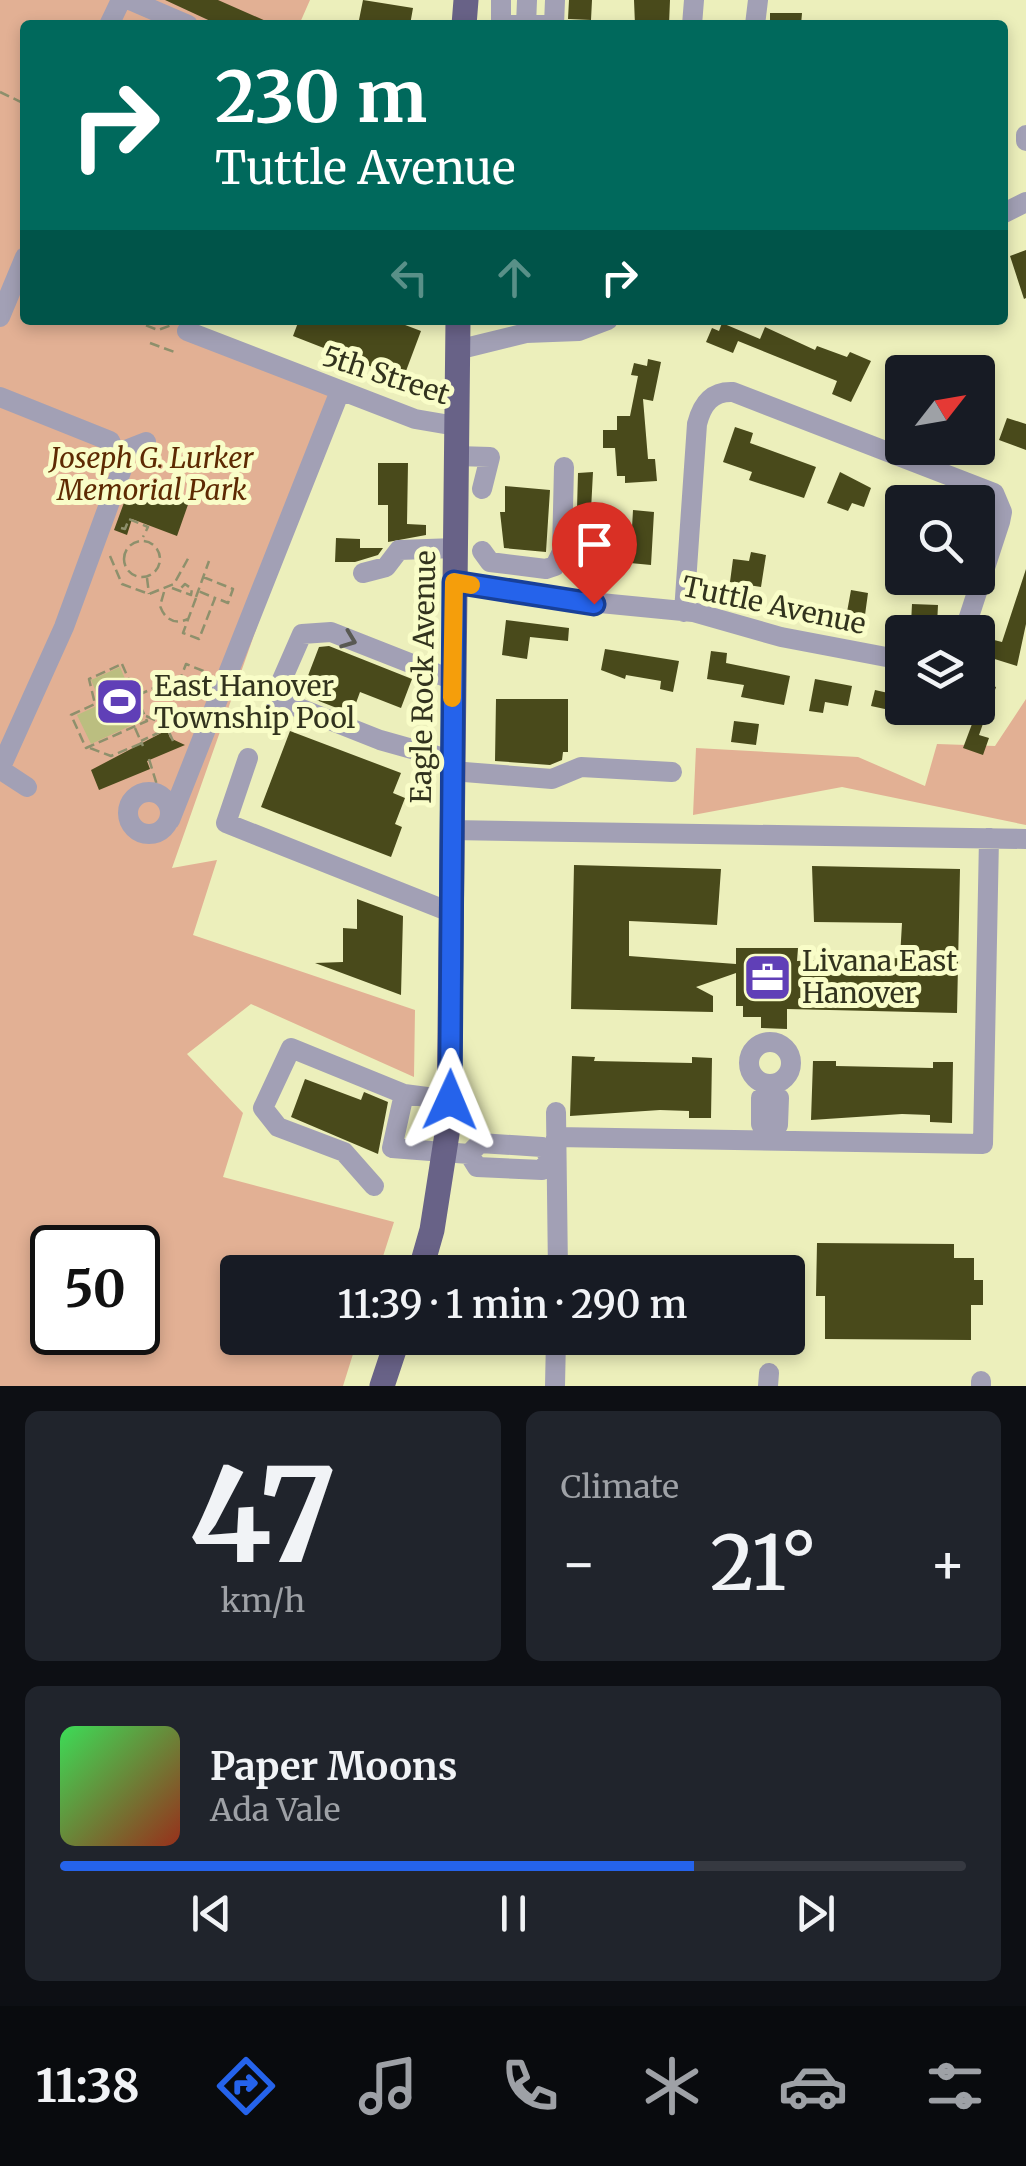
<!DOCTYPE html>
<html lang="en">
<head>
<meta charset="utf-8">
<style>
	body { margin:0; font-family:Merriweather,serif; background:#20242c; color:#f1f3f6; height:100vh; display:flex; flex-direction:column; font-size:38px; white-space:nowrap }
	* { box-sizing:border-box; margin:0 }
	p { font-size:32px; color:#9ea1a6 }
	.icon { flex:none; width:55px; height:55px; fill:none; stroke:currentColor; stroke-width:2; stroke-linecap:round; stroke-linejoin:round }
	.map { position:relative; height:1386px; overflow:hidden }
	.details { display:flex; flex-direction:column; gap:25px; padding:25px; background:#0d0f14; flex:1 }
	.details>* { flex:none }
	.top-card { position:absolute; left:20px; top:20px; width:988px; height:305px; border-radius:10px; box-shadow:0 5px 15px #0003; background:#00695c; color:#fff; overflow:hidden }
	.needle { width:65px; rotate:59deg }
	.controls { position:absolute; left:885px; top:355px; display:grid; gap:20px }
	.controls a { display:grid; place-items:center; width:110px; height:110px; border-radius:10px; background:#171b24; box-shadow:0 5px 15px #0003; font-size:50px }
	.speed { position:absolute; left:30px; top:1225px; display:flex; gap:20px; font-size:50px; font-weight:700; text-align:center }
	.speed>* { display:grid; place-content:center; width:130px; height:130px; border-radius:50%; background:#171b24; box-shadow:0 5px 15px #0003; line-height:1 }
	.speed .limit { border:5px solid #111; border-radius:15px; background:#fff; color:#111 }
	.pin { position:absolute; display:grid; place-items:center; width:85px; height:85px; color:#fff; margin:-102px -42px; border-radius:50% 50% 50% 0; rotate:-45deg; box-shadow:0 0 10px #0007 }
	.pin .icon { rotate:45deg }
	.me { position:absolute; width:110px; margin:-55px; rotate:1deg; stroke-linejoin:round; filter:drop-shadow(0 0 8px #0008) }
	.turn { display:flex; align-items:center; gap:35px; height:210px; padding:0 30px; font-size:45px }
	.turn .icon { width:130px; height:130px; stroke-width:2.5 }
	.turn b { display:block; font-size:70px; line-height:85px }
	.lanes { display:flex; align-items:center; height:95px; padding:0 30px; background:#0003; justify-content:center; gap:50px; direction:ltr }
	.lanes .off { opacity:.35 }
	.big { font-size:75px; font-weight:600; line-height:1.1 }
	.details .tile { flex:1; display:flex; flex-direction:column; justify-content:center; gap:15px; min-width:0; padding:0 35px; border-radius:15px; background:#20242c }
	.details .dial { align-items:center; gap:0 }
	.dial b { font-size:130px; line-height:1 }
	.song { display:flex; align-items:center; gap:30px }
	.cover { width:120px; height:120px; border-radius:15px; background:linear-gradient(135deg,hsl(130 70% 55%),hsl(10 70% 35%)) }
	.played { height:10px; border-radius:5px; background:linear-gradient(90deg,#2563eb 70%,#363941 70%) }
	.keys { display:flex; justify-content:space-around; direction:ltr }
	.heat { display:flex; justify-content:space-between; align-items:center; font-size:55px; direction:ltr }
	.details .tiles { flex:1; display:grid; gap:25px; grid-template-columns:1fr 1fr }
	.tile:last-child { grid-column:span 2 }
	.trip { position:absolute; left:220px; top:1255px; width:585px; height:100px; border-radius:10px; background:#171b24; box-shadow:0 5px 15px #0003; font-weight:600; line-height:100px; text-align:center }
	.dock { display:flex; height:160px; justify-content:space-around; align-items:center; background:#090b0e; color:#9ea1a6 }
	.dock .icon { width:70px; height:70px }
	.dock .current { color:#2563eb }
	.dock b { font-size:45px; color:#f1f3f6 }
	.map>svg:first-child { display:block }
</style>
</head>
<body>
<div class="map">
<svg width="1026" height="1386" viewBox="0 0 1026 1386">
	<rect width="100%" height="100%" fill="#ecefbb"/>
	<path fill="#e2b094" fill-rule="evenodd" d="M0 0H310L299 25H25V320H185L340 391 172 868 217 860 193 935 415 1010 414 1077 251 1004 187 1054 243 1113 223 1177 394 1222 378 1272H238V1338H358L343 1386H0ZM52 1248H138V1332H52Z
		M1026 699V825L842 787 693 815 696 748 858 757 925 786 937 744 995 746Z"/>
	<path fill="#bbbe80" d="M120 667 143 720 91 744 77 715 101 704 91 680Z"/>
	<path fill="#494a1b" d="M165 0H218L275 25H219Z
		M363 0 413 8 410 25H358Z
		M569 0H592L591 20 568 19Z
		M634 0H670L669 25H635Z
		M770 13H802L801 25H770Z
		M1026 250V298L1024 299 1010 256Z
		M299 320H392L421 331 403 379 293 336Z
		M722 323 760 339 765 327 815 350 817 346 847 357 850 352 871 361 851 402 832 394 837 381 738 341 733 353 706 342 712 328 719 331Z
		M648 359 661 362 653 401 643 399 648 459H655L657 481 625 483V476H617L615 448H603V430H617V416H630L638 376 631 375 634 363 647 366Z
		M1007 418 1026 424V450L999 440Z
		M735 427 753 433 750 443 816 467 804 498 749 480 752 472 723 462Z
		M378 463H408L407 524 426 525V535L388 542V505H378Z
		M593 472 591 510 577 509 578 473Z
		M840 472 871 488 864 507 852 503 848 511 827 503Z
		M145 482 190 499 177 536 132 519 127 535 114 530 129 489 141 494Z
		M505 486 550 490 546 552 504 548 500 512H505Z
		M633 510 654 512 651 565 630 563Z
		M336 538 360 539V548H383L378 555 355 562H335Z
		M588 539H604V571L589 572Z
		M751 552 766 555 761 587 730 582 733 559 749 561Z
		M1026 569V624L1017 666 985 656 990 639 1002 642Z
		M851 590 868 593 865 615 847 612Z
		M912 604 938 605 937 625 911 624Z
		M506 620 569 628 568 641 530 637 527 659 502 655Z
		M329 646 412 679 401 708 360 692 352 714 301 694 319 647Z
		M605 649 679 661 673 692 660 689 661 681 626 675 625 679 601 670Z
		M711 651 727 653 726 663 790 676 784 705 741 697 744 685 707 679Z
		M815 679 852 686 848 706 825 702 823 713 809 711Z
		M978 680 996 687 979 735 989 738 983 755 963 748 978 708Z
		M875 690 897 695 894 711 871 706Z
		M496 699H568V752H563L562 760 550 765 495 761Z
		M734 721 759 724 756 745 731 742Z
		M167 730 170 738 185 745 147 761 150 769 99 790 91 770Z
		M290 731 401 773 393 793 405 798 395 824 402 827 391 857 261 807Z
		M574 865 721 869 717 925 629 921V956L736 964V948H798L797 961 900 958 902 923 814 922 812 866 960 869 957 1013 787 1009V1029L761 1028V1017H743V1006H736V973L696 987 713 996V1012L571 1009Z
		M357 899 403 916 401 995 315 963 343 962V928L357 929Z
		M572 1056 595 1057 594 1061 692 1063V1057L712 1058 711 1118H689V1111L660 1110 570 1116Z
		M813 1061H836V1066L933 1068V1062H953L952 1123 930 1122V1115L902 1114 811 1120Z
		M305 1079 361 1100 364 1092 388 1102 378 1154 291 1117Z
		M817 1243 954 1244V1258H974V1280H983V1305H971V1340L825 1339V1296H816Z"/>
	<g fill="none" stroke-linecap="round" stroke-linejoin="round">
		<path stroke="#8e906c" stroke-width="2.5" stroke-dasharray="10 5" stroke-linecap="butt" d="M0 92 25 104
			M132 320 158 330 172 325
			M150 343 177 353
			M121 528 125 529 129 519 148 527 143 537
			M124 559a18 18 0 1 1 36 0a18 18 0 1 1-36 0Z
			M110 556 122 584 149 594 174 584 190 555
			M203 577 233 589 228 603 216 598
			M147 578 149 594
			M172 588 191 595 192 589 185 584 178 591
			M164 592 160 606C165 620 175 625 188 619
			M196 597 209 561
			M196 598 183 633 199 639 215 598 198 591
			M122 664 147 721 86 748 71 715 95 704 89 679Z
			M138 695 170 681 197 693 206 672 186 664 160 732 141 741
			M146 716 166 725 173 741
			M135 728 143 746
			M90 748 111 756 142 743
			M149 759 160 795"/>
		<path stroke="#a2a0b5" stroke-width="20" d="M130 0 188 25
			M109 25 121 0
			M500 25H554L555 0
			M501 25V0
			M526 25 527 0
			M692 25 694 0
			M755 25 758 0
			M1026 135V141
			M1002 214 1026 202
			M0 317 25 257
			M187 331 415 419 456 426
			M457 350 526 333 579 331 608 320
			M0 397 110 441 122 469 64 627 0 769
			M118 453 146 442
			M457 456 490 457 482 489
			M482 551 490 562 546 569 555 566 562 552 564 467
			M363 573 386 567 399 550 455 548
			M455 582 549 598 693 612 781 637 902 660
			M684 612 697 424C702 404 712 391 733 392L994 493 1002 512 1000 522 964 632
			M248 758 226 823 450 912
			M451 760 380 740 274 698 302 634 331 632 453 680
			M1 770 27 787
			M452 771 552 779 581 767 672 772
			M128 813a21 21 0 1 1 42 0a21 21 0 1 1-42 0Z
			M170 820 340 391
			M450 830 1026 839
			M749 1063a21 21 0 1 1 42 0a21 21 0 1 1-42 0Z
			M404 1094 392 1148 469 1154 480 1143 542 1147 551 1158 542 1170 477 1167 469 1154
			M556 1112 558 1272
			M556 1137 983 1144 989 838
			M769 1140 770 1132 778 1125 779 1098 771 1091 761 1098V1124L770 1132
			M374 1186 344 1152 278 1127 263 1108 291 1048 404 1094 450 1100
			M559 1266H594
			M555 1386 556 1338
			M768 1386 769 1373
			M981 1386V1381"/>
		<path stroke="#686287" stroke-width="25" d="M464 25 466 0
			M420 1272 432 1230 449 1121 458 320
			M382 1386 398 1338"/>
	</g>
	<defs><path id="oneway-chevron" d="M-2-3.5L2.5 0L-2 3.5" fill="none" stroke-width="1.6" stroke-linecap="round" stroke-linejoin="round" transform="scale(2.5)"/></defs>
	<use stroke="#595953" href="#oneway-chevron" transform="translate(349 640) rotate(21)"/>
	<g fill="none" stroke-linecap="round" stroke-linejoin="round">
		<defs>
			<path id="route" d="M450 1100 454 582 594 604"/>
		</defs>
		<use href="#route" stroke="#184099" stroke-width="25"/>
		<use href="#route" stroke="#2563eb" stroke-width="18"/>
		<path stroke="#f59e0b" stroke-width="18" d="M452 698 454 582 471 585"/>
	</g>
	<defs>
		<symbol id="stadium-square" viewBox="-11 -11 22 22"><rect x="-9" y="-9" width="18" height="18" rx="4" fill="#603fb7" stroke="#f9fdc8"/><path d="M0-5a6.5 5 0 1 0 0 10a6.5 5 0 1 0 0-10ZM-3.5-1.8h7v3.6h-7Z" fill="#fff"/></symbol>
		<symbol id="office-square" viewBox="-11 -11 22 22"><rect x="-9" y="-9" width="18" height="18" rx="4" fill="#603fb7" stroke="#f9fdc8"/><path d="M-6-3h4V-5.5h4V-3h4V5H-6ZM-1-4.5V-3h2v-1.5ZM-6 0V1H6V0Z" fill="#fff"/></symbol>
	</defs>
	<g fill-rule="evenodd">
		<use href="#stadium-square" x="92" y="674" width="55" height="55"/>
		<use href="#office-square" x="740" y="950" width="55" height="55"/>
	</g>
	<g text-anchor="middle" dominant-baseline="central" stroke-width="10" stroke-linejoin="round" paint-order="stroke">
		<g font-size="28" fill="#32331e" stroke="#f9fdc8">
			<text transform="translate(386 375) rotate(18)">5th Street</text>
			<text transform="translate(774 605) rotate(12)">Tuttle Avenue</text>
			<text transform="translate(423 677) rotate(-89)">Eagle Rock Avenue</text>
		</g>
		<g font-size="28" font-style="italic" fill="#5e2a03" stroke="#f9fdc8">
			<text x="152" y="458">Joseph G. Lurker<tspan x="152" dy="32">Memorial Park</tspan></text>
		</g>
		<g font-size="28" fill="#32331e" stroke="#f9fdc8" text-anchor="start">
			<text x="154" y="686">East Hanover<tspan x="154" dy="32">Township Pool</tspan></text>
			<text x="802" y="961">Livana East<tspan x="802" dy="32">Hanover</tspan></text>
		</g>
	</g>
</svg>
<div class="controls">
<a><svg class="needle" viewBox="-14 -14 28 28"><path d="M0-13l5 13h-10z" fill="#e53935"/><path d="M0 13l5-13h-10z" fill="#9ea1a6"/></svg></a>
<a><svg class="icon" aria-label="search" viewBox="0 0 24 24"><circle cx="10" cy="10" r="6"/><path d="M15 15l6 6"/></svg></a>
<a><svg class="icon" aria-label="layers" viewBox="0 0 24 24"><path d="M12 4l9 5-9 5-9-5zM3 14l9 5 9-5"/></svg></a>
</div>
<div class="speed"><div class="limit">50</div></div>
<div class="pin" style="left:594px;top:604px;background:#d93025"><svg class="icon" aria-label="arrive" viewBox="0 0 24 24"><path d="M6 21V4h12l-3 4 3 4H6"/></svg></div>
<svg class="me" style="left:450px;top:1100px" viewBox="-20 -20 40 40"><path d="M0-17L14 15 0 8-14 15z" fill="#2563eb" stroke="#fff" stroke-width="4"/></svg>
<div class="trip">11:39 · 1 min · 290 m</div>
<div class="top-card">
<div class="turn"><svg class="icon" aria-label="right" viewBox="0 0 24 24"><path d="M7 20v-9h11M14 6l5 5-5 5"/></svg><div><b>230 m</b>Tuttle Avenue</div></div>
<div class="lanes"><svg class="icon off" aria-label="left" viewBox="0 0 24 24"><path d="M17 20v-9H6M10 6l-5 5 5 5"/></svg><svg class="icon off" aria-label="ahead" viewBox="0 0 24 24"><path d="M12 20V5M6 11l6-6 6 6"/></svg><svg class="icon" aria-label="right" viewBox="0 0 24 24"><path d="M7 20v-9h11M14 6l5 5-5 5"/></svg></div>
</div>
</div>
<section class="details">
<div class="tiles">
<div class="tile dial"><b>47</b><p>km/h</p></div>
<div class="tile"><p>Climate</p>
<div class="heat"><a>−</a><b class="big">21°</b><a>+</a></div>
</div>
<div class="tile">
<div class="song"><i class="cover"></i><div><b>Paper Moons</b><p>Ada Vale</p></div></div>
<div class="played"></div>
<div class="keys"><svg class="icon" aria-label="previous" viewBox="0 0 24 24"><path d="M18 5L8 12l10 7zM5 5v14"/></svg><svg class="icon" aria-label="pause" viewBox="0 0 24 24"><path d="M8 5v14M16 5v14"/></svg><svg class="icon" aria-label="next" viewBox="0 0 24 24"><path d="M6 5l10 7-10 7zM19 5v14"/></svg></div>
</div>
</div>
</section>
<nav class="dock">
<b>11:38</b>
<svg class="icon current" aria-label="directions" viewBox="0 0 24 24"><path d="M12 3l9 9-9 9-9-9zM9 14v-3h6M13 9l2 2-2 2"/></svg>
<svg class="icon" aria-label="music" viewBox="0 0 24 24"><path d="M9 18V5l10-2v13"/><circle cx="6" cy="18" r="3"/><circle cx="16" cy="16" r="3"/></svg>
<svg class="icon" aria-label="phone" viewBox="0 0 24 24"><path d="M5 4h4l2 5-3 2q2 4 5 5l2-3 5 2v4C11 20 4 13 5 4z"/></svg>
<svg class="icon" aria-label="climate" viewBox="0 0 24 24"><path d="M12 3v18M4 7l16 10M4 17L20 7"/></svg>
<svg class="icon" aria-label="car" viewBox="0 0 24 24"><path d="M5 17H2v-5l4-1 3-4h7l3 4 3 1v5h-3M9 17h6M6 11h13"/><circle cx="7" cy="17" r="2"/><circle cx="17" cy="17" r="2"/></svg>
<svg class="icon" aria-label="filters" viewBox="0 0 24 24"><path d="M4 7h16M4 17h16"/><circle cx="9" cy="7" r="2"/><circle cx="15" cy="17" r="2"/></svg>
</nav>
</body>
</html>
